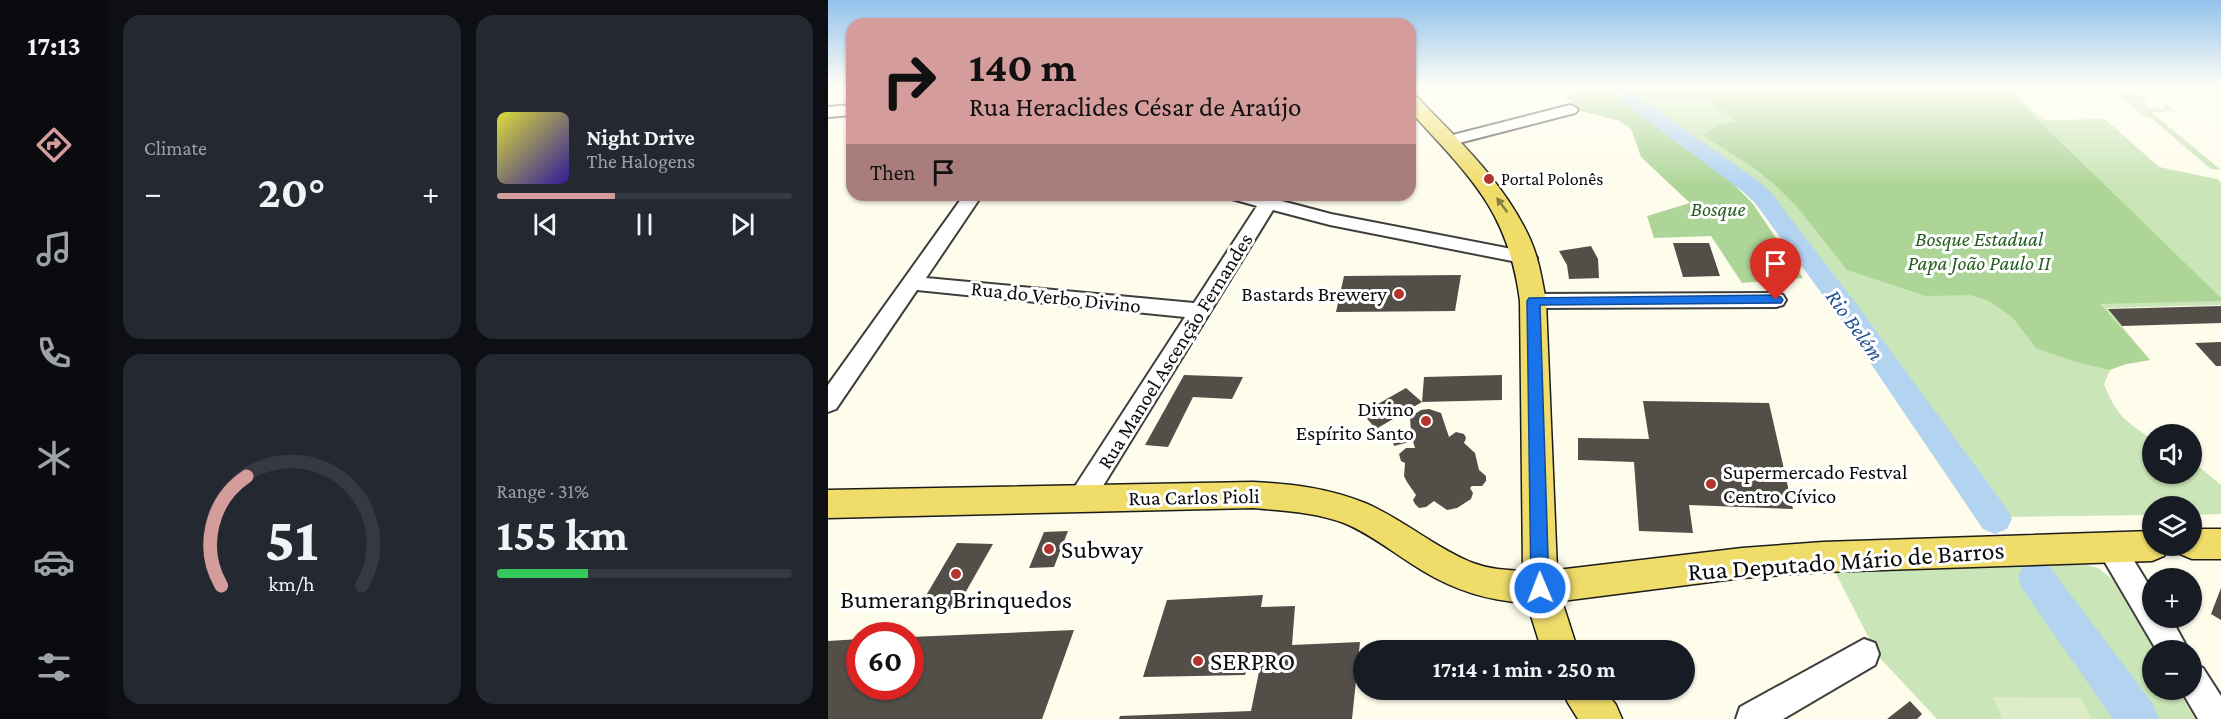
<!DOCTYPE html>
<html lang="en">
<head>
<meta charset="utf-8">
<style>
	body { margin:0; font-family:"Crimson Pro",serif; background:#242831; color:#f1f3f6; height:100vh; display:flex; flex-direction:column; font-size:22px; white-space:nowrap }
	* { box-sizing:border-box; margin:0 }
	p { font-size:20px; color:#9ea1a6 }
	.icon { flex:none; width:33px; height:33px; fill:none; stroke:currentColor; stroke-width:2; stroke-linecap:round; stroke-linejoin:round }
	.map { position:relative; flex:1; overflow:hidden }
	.details { display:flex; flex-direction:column; gap:15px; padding:15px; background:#0d0f14; width:720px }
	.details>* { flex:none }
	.hud { position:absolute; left:18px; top:18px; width:570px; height:183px; border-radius:18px; box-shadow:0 2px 4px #0004; background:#d49d9c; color:#111; overflow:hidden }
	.tools { position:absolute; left:1314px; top:424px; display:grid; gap:12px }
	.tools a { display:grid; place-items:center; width:60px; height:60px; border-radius:50%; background:#171b24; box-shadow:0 2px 4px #0004; font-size:30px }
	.speed { position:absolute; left:18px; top:622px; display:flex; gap:12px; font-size:30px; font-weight:700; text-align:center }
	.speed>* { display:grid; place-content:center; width:78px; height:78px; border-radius:50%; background:#171b24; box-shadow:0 2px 4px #0004; line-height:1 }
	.speed .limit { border:9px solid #d22; background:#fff; color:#111 }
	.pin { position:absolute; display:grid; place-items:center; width:51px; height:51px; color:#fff; margin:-62px -26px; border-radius:50% 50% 50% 0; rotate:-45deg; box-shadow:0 0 6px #0007 }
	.pin .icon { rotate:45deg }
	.me { position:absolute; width:66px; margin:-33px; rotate:359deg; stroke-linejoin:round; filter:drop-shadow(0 0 4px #0008) }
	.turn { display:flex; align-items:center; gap:21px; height:126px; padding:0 24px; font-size:27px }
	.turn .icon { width:78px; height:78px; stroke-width:2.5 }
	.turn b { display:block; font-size:42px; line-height:51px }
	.then { display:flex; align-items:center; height:57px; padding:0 24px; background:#0003; gap:12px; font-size:22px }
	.big { font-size:45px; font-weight:700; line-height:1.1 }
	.details .card { flex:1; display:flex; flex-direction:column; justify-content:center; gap:9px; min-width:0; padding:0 21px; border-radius:18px; background:#242831 }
	.details .dial { align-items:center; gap:0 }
	.dial svg { height:156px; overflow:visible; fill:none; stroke:#363941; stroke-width:7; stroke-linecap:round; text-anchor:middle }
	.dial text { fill:#f1f3f6; stroke:none }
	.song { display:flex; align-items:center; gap:18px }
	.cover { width:72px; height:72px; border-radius:9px; background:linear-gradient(135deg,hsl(60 70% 55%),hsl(250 70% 35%)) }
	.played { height:6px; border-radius:3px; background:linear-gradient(90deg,#d49d9c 40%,#363941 40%) }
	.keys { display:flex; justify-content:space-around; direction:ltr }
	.heat { display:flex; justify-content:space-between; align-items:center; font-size:33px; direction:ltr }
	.charge { height:9px; border-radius:4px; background:linear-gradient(90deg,#34c759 31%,#363941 0) }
	.details .tiles { flex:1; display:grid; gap:15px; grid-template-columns:repeat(2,1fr) }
	.trip { position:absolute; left:525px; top:640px; width:342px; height:60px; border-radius:30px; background:#171b24; box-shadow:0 2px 4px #0004; font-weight:700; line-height:60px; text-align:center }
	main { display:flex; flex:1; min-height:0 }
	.tabs { display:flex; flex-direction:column; width:108px; justify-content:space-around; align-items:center; background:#090b0e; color:#9ea1a6 }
	.tabs .icon { width:42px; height:42px }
	.tabs .selected { color:#d49d9c }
	.tabs b { font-size:27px; color:#f1f3f6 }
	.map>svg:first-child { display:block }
</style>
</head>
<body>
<main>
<nav class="tabs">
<b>17:13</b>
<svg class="icon selected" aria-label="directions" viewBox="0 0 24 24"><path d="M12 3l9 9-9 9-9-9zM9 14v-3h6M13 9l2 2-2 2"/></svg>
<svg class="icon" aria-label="music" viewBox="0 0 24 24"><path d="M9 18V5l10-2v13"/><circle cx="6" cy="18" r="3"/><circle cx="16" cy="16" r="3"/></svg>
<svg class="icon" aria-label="phone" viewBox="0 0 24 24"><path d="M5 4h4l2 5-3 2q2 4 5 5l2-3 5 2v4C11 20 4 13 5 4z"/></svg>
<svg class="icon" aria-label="climate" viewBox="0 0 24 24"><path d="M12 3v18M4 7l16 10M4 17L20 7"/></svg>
<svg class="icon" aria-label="car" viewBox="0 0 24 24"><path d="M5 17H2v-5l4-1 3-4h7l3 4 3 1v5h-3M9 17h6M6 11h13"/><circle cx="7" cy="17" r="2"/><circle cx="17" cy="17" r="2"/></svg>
<svg class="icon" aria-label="filters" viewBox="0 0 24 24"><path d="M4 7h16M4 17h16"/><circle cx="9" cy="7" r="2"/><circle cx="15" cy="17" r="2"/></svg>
</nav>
<section class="details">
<div class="tiles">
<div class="card"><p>Climate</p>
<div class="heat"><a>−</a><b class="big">20°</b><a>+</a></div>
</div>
<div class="card">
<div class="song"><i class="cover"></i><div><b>Night Drive</b><p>The Halogens</p></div></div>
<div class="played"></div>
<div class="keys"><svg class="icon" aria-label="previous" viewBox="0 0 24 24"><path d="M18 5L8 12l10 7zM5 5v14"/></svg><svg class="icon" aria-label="pause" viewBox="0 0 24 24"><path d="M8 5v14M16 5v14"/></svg><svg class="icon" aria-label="next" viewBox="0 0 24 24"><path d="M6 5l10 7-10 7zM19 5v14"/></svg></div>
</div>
<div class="card dial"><svg viewBox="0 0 100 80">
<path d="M14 69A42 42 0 1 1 86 69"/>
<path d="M14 69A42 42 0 0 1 27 13" stroke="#d49d9c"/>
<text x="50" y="56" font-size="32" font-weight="700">51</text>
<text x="50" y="72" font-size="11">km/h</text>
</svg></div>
<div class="card"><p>Range · 31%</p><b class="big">155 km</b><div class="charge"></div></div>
</div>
</section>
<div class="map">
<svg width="1393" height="719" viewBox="0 0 1393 719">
	<rect width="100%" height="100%" fill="#fefceb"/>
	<path fill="#cae5b7" d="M788 86H1179L1215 120 1277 119 1331 167 1389 179 1393 183V305L1279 308 1322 360 1298 364 1282 370 1276 384C1288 415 1297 421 1324 439V474H1364V461L1393 485V514L1364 515V507H1324V515L1175 517 944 201 925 183Z
		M1310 93 1322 100 1314 102 1321 108 1335 109 1337 107 1335 104 1340 105 1348 111 1323 112 1393 170 1383 169 1323 118 1314 115 1290 94Z
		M1255 564 1270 568 1284 579 1327 651H1324V690H1350L1367 719H1109L1050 656 1005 568Z"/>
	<path fill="#add598" d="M753 86H775L893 171 925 204 975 278 914 283 883 236 826 238 819 216 862 203 813 157 803 129 792 121 753 111 738 97 755 88Z
		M875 86H1175L1393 298V301L1272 304 1322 360 1298 364 1281 370 1245 361 1208 348 1185 318 1161 301 1142 295 1098 296 1019 270 970 208 948 186 929 170 876 136 889 125 908 122C895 109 880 105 875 86Z"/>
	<path fill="#ddedc8" d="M1165 697 1253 698 1263 719H1174Z"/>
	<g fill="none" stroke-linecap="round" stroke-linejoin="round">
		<path fill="#b3d4f1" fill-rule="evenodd" d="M773 86H794L929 180 943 193 1029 305 1179 509 1184 519 1179 529 1167 534 1155 529 1011 317 927 203 913 190Z
			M1208 561 1221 566 1325 704 1331 719H1285L1195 590 1190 578 1195 566Z"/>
	</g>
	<path fill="#534e48" d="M845 243H881L892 276 855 277Z
		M763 246 770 259 771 278 741 279 739 265 731 251Z
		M633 275 627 311 508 312 516 276Z
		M1393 306V323L1294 326 1280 309Z
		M1393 342V366H1388L1367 343Z
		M356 375 415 377 404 399 365 397 340 447 317 445Z
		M674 375V400L594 402 596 377Z
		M578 388 594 402 548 429 534 413Z
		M815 401 941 403 965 509 861 505 865 533 811 531 806 462 750 460V438L821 439Z
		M601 409 613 413 621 437 628 432 636 434 638 438 636 443 647 453 651 470 658 476V481L654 486H644L642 488 645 493 643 499 629 508 619 510 606 501 598 507 591 508 587 504 585 500 588 495 579 482 576 476 577 463 573 461 571 454 578 448H587L585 441 566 446 564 435 583 431 582 417 593 410Z
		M240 531 226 567 201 568 216 532Z
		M129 543 165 544 128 609H90Z
		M1393 588V620L1383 614Z
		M435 595 433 607 467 606 464 645 532 642 524 719H291L292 716 423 711 435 652H423L417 675 315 677 339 600Z
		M246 630 214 719H0V641L32 639V687H82V637Z
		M1082 701 1094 714 1089 719H1059Z"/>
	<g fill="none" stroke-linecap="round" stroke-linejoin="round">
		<defs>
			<path id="minor" d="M24 105V115L0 117V107Z
				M742 105 747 107 750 110 747 113 619 146 611 141 613 138Z
				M136 195H154L98 278 366 303 429 206 404 199 401 195H431L503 214 699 252 706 254 709 258 706 262 699 264 502 225 445 210 262 507 253 510 244 507 240 499 244 491 357 317 89 290 8 409 0 412V385Z
				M948 293 955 295 958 300 955 305 948 307 705 308 698 306 695 301 698 296 705 294Z
				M1282 535 1292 538 1324 590V618H1343L1361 651H1329L1268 547 1272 538Z
				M1036 639 1047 643 1051 654 1047 665 955 719H908L912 707Z
				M1364 663 1375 668 1393 696V719H1370L1353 690H1364Z"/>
			<path id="major" d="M582 95 588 96C630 140 677 183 702 239 711 259 714 280 718 301L729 570 914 548 995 542 1324 531V546H1341L1336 556 1324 561 995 572 914 578 734 601 750 651H714L699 603C661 601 628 591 595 571 568 555 545 535 516 523 486 512 456 511 425 508L0 518V490L425 482C465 484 500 488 537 503 575 519 607 548 645 563 661 569 678 570 695 571L692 301C680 209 641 176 582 111Z
				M1364 529H1393V559H1364L1352 554 1348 546H1364Z
				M734 690H777L788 705 794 719H750L740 703Z"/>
		</defs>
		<use href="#minor" stroke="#3e3e3e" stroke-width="4"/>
		<use href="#major" stroke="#1c1c1c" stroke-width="3"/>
		<use href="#minor" fill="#fff" fill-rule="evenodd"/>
		<use href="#major" fill="#efdc69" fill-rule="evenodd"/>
	</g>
	<defs><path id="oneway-solid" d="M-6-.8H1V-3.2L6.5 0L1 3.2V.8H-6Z" transform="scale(1.5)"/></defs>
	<use fill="#887e3f" href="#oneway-solid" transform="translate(674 205) rotate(-126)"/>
	<linearGradient id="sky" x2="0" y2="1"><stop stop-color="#93c1ec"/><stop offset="0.46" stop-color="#fffef6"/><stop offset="1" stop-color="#fffef6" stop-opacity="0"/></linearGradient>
	<rect width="1393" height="186" fill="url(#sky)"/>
	<path fill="#1a73e8" stroke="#114b97" stroke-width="1.5" d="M948 295 953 297 955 300 953 303 712 305 721 588 718 594 712 596 706 594 703 588 699 301 701 298Z"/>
	<g fill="#b1342d" stroke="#fff" stroke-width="2">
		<circle cx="661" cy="179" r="6"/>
		<circle cx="571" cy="294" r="6"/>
		<circle cx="598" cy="421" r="6"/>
		<circle cx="883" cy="484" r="6"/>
		<circle cx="221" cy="549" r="6"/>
		<circle cx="128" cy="574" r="6"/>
		<circle cx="370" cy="661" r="6"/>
	</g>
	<g text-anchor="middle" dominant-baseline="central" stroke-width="6" stroke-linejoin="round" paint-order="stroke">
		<g font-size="18" fill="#0b0b0b" stroke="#fff" text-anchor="start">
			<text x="673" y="179">Portal Polonês</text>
		</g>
		<g font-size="21" font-style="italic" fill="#275e21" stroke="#fff">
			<text x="890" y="209">Bosque</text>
			<text x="1151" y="239">Bosque Estadual<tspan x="1151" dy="24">Papa João Paulo II</tspan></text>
		</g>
		<g font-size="21" fill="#0b0b0b" stroke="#fff" text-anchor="end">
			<text x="559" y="294">Bastards Brewery</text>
			<text x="586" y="409">Divino<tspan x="586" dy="24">Espírito Santo</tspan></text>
			<text x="895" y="472" text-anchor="start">Supermercado Festval<tspan x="895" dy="24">Centro Cívico</tspan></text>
		</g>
		<g font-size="21" fill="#0b0b0b" stroke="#fff">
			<text transform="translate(228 297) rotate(6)">Rua do Verbo Divino</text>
			<text transform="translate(347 351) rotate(-58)">Rua Manoel Ascenção Fernandes</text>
			<text transform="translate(366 497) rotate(-1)">Rua Carlos Pioli</text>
		</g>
		<g font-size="22" font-style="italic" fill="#1e5494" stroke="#fff">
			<text transform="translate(1027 325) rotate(54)">Rio Belém</text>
		</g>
		<g font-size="26" fill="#0b0b0b" stroke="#fff" text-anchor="start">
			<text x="233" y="549">Subway</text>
			<text x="128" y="599" text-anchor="middle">Bumerang Brinquedos</text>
			<text x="382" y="661">SERPRO</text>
		</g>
		<g font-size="26" fill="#0b0b0b" stroke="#fff">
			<text transform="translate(1018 561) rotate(-4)">Rua Deputado Mário de Barros</text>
		</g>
	</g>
</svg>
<div class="tools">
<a><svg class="icon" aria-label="sound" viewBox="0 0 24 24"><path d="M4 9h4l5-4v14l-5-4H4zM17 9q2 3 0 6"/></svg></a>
<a><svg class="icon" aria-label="layers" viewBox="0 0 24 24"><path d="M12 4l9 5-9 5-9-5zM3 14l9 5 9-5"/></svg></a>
<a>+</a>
<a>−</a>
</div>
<div class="speed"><div class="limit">60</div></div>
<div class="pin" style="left:948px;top:300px;background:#d93025"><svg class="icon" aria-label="arrive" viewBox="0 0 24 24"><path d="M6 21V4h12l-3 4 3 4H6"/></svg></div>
<svg class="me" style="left:712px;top:588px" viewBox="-20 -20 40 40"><circle r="17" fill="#1a73e8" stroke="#fff" stroke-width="3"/><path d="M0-11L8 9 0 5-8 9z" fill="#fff"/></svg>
<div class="trip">17:14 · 1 min · 250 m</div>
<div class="hud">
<div class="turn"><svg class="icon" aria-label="right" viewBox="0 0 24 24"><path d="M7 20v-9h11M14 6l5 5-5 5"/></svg><div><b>140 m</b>Rua Heraclides César de Araújo</div></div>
<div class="then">Then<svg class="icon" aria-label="arrive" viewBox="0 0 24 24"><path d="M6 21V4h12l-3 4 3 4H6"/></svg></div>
</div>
</div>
</main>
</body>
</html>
